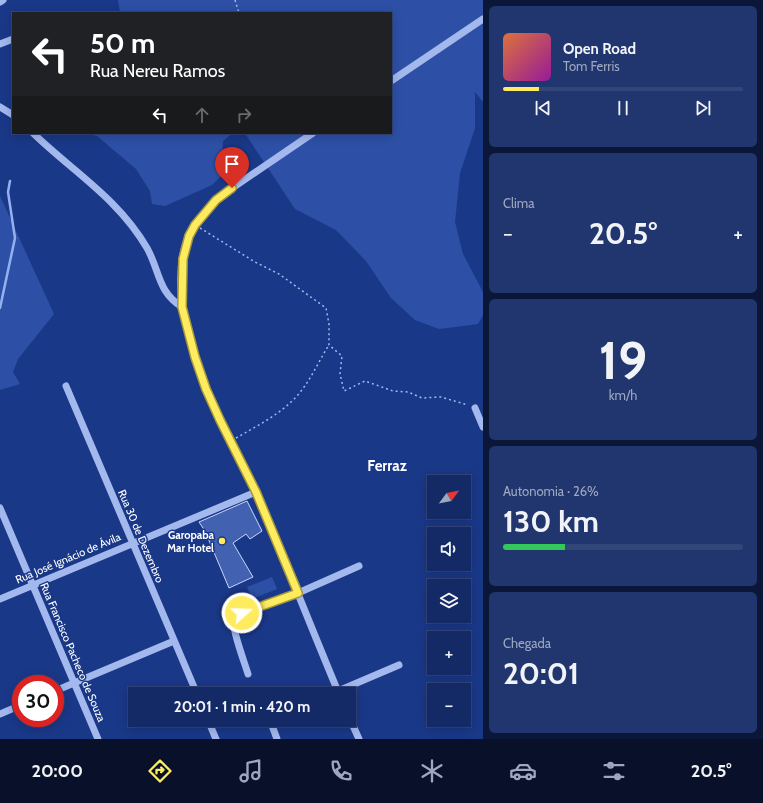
<!DOCTYPE html>
<html lang="pt">
<head>
<meta charset="utf-8">
<style>
	body { margin:0; font-family:Cabin,sans-serif; background:#21366f; color:#f1f3f6; height:100vh; display:flex; flex-direction:column; font-size:15px; white-space:nowrap }
	* { box-sizing:border-box; margin:0 }
	p { font-size:13px; color:#9da7bf }
	.icon { flex:none; width:22px; height:22px; fill:none; stroke:currentColor; stroke-width:2; stroke-linecap:round; stroke-linejoin:round }
	.map { position:relative; flex:1; overflow:hidden }
	.drawer { display:flex; flex-direction:column; gap:6px; padding:6px; background:#0b1738; width:280px }
	.drawer>* { flex:none }
	.top-card { position:absolute; left:12px; top:12px; width:380px; height:122px; border-radius:0px; box-shadow:0 2px 10px #0003,0 0 0 1px #33467a; background:#202124; color:#fff; overflow:hidden }
	.needle { width:26px; rotate:58deg }
	.tools { position:absolute; left:427px; top:475px; display:grid; gap:8px }
	.tools a { display:grid; place-items:center; width:44px; height:44px; border-radius:0px; background:#142a66; box-shadow:0 2px 10px #0003,0 0 0 1px #33467a; font-size:20px }
	.speed { position:absolute; left:12px; top:675px; display:flex; gap:8px; font-size:20px; font-weight:700; text-align:center }
	.speed>* { display:grid; place-content:center; width:52px; height:52px; border-radius:50%; background:#142a66; box-shadow:0 2px 10px #0003,0 0 0 1px #33467a; line-height:1 }
	.speed .limit { border:6px solid #d22; background:#fff; color:#111 }
	.pin { position:absolute; display:grid; place-items:center; width:34px; height:34px; color:#fff; margin:-41px -17px; border-radius:50% 50% 50% 0; rotate:-45deg; box-shadow:0 0 4px #0007 }
	.pin .icon { rotate:45deg }
	.me { position:absolute; width:44px; margin:-22px; rotate:70deg; stroke-linejoin:round; filter:drop-shadow(0 0 3px #0008) }
	.turn { display:flex; align-items:center; gap:14px; height:84px; padding:0 12px; font-size:18px }
	.turn .icon { width:52px; height:52px; stroke-width:2.5 }
	.turn b { display:block; font-size:28px; line-height:34px }
	.lanes { display:flex; align-items:center; height:38px; padding:0 12px; background:#0003; justify-content:center; gap:20px; direction:ltr }
	.lanes .off { opacity:.35 }
	.big { font-size:30px; font-weight:700; line-height:1.1 }
	.drawer .widget { flex:1; display:flex; flex-direction:column; justify-content:center; gap:6px; min-width:0; padding:0 14px; border-radius:6px; background:#21366f }
	.drawer .dial { align-items:center; gap:0 }
	.dial b { font-size:52px; line-height:1 }
	.song { display:flex; align-items:center; gap:12px }
	.cover { width:48px; height:48px; border-radius:6px; background:linear-gradient(135deg,hsl(20 70% 55%),hsl(300 70% 35%)) }
	.played { height:4px; border-radius:2px; background:linear-gradient(90deg,#ffeb5e 15%,#33467a 15%) }
	.keys { display:flex; justify-content:space-around; direction:ltr }
	.heat { display:flex; justify-content:space-between; align-items:center; font-size:22px; direction:ltr }
	.charge { height:6px; border-radius:3px; background:linear-gradient(90deg,#34c759 26%,#33467a 0) }
	.trip { position:absolute; left:128px; top:687px; width:228px; height:40px; border-radius:0px; background:#142a66; box-shadow:0 2px 10px #0003,0 0 0 1px #33467a; font-weight:700; line-height:40px; text-align:center }
	.tab-bar { display:flex; height:64px; justify-content:space-around; align-items:center; background:#081129; color:#9da7bf }
	.tab-bar .icon { width:28px; height:28px }
	.tab-bar .active { color:#ffeb5e }
	.tab-bar b { font-size:18px; color:#f1f3f6 }
	main { display:flex; flex:1; min-height:0 }
	.map>svg:first-child { display:block }
</style>
</head>
<body>
<main>
<div class="map">
<svg width="483" height="739" viewBox="0 0 483 739">
	<rect width="100%" height="100%" fill="#1a3888"/>
	<path fill="#2d50a6" d="M118 0H483V102L475 92V128L460 173 455 222 463 254 483 292V315L478 324 439 329 415 320 391 298 366 261 336 230 295 209 246 135 233 133 223 141 221 176 212 185 165 206 152 204 150 191 136 169 97 136 83 133H391V13H120Z
		M0 196 54 314 18 359 13 372 20 384 0 390Z
		M272 577 277 589 252 599 247 587Z"/>
	<g fill="none" stroke-linecap="round" stroke-linejoin="round">
		<path stroke="#95b0ef" stroke-width="2.5" d="M0 308 15 238 8 192 10 181"/>
	</g>
	<path fill="#4361b1" stroke="#c8d6f9" d="M247 501 262 531 250 539 246 534 233 543 253 577 229 588 205 531 199 522Z"/>
	<g fill="none" stroke-linecap="round" stroke-linejoin="round">
		<path stroke="#a3b8ed" stroke-width="1.5" stroke-dasharray="2 3" stroke-linecap="butt" d="M235 0 239 13
			M200 228 255 262 279 274 326 308 329 324V345L342 356 340 374 344 391 365 381 393 391 408 392 422 398 441 397 468 405
			M236 438C257 426 279 415 296 397 310 382 318 362 329 345"/>
		<path stroke="#a3b8ed" stroke-width="7" d="M0 2 3 0
			M0 44 13 39
			M391 81 483 19
			M0 107 13 115
			M33 133C72 171 118 198 147 248 160 271 157 291 182 307
			M313 133 222 195C210 206 195 221 188 237 167 290 196 371 220 420 232 445 245 468 256 493 285 560 311 627 339 694
			M66 386 197 694
			M475 408 483 427
			M0 508 98 739
			M0 599 256 492
			M248 674C245 664 233 632 234 624 235 619 238 616 242 613L298 593 359 566
			M55 691 174 641
			M322 694 338 691 399 665
			M0 714 21 705
			M349 717 359 739
			M208 720 216 739
			M270 720 277 739
			M246 721 249 720"/>
	</g>
	<g fill="none" stroke-linecap="round" stroke-linejoin="round">
		<defs>
			<path id="route" d="M232 188 216 200 195 225 189 236 183 259 182 307 195 357 206 389 220 420 256 492 298 593 242 613"/>
		</defs>
		<use href="#route" stroke="#a6993d" stroke-width="10"/>
		<use href="#route" stroke="#ffeb5e" stroke-width="7"/>
	</g>
	<circle fill="#ffeb5e" stroke="#1a3888" stroke-width="1.5" cx="222" cy="541" r="4"/>
	<g text-anchor="middle" dominant-baseline="central" stroke-width="3" stroke-linejoin="round" paint-order="stroke">
		<g font-size="11" font-weight="bold" fill="#fff" stroke="#1a3888" text-anchor="end">
			<text x="214" y="535">Garopaba<tspan x="214" dy="13">Mar Hotel</tspan></text>
		</g>
		<g font-size="11" fill="#fff" stroke="#1a3888">
			<text transform="translate(141 536) rotate(67)">Rua 30 de Dezembro</text>
			<text transform="translate(68 558) rotate(-23)">Rua José Ignácio de Ávila</text>
			<text transform="translate(73 652) rotate(67)">Rua Francisco Pacheco de Souza</text>
		</g>
		<g font-size="15" font-weight="bold" fill="#fff" stroke="#1a3888">
			<text x="387" y="466">Ferraz</text>
		</g>
	</g>
</svg>
<div class="tools">
<a><svg class="needle" viewBox="-14 -14 28 28"><path d="M0-13l5 13h-10z" fill="#e53935"/><path d="M0 13l5-13h-10z" fill="#9da7bf"/></svg></a>
<a><svg class="icon" aria-label="sound" viewBox="0 0 24 24"><path d="M4 9h4l5-4v14l-5-4H4zM17 9q2 3 0 6"/></svg></a>
<a><svg class="icon" aria-label="layers" viewBox="0 0 24 24"><path d="M12 4l9 5-9 5-9-5zM3 14l9 5 9-5"/></svg></a>
<a>+</a>
<a>−</a>
</div>
<div class="speed"><div class="limit">30</div></div>
<div class="pin" style="left:232px;top:188px;background:#d93025"><svg class="icon" aria-label="arrive" viewBox="0 0 24 24"><path d="M6 21V4h12l-3 4 3 4H6"/></svg></div>
<svg class="me" style="left:242px;top:613px" viewBox="-20 -20 40 40"><circle r="17" fill="#ffeb5e" stroke="#fff" stroke-width="3"/><path d="M0-11L8 9 0 5-8 9z" fill="#fff"/></svg>
<div class="trip">20:01 · 1 min · 420 m</div>
<div class="top-card">
<div class="turn"><svg class="icon" aria-label="left" viewBox="0 0 24 24"><path d="M17 20v-9H6M10 6l-5 5 5 5"/></svg><div><b>50 m</b>Rua Nereu Ramos</div></div>
<div class="lanes"><svg class="icon" aria-label="left" viewBox="0 0 24 24"><path d="M17 20v-9H6M10 6l-5 5 5 5"/></svg><svg class="icon off" aria-label="ahead" viewBox="0 0 24 24"><path d="M12 20V5M6 11l6-6 6 6"/></svg><svg class="icon off" aria-label="right" viewBox="0 0 24 24"><path d="M7 20v-9h11M14 6l5 5-5 5"/></svg></div>
</div>
</div>
<section class="drawer">
<div class="widget">
<div class="song"><i class="cover"></i><div><b>Open Road</b><p>Tom Ferris</p></div></div>
<div class="played"></div>
<div class="keys"><svg class="icon" aria-label="previous" viewBox="0 0 24 24"><path d="M18 5L8 12l10 7zM5 5v14"/></svg><svg class="icon" aria-label="pause" viewBox="0 0 24 24"><path d="M8 5v14M16 5v14"/></svg><svg class="icon" aria-label="next" viewBox="0 0 24 24"><path d="M6 5l10 7-10 7zM19 5v14"/></svg></div>
</div>
<div class="widget"><p>Clima</p>
<div class="heat"><a>−</a><b class="big">20.5°</b><a>+</a></div>
</div>
<div class="widget dial"><b>19</b><p>km/h</p></div>
<div class="widget"><p>Autonomia · 26%</p><b class="big">130 km</b><div class="charge"></div></div>
<div class="widget"><p>Chegada</p><b class="big">20:01</b></div>
</section>
</main>
<nav class="tab-bar">
<b>20:00</b>
<svg class="icon active" aria-label="directions" viewBox="0 0 24 24"><path d="M12 3l9 9-9 9-9-9zM9 14v-3h6M13 9l2 2-2 2"/></svg>
<svg class="icon" aria-label="music" viewBox="0 0 24 24"><path d="M9 18V5l10-2v13"/><circle cx="6" cy="18" r="3"/><circle cx="16" cy="16" r="3"/></svg>
<svg class="icon" aria-label="phone" viewBox="0 0 24 24"><path d="M5 4h4l2 5-3 2q2 4 5 5l2-3 5 2v4C11 20 4 13 5 4z"/></svg>
<svg class="icon" aria-label="climate" viewBox="0 0 24 24"><path d="M12 3v18M4 7l16 10M4 17L20 7"/></svg>
<svg class="icon" aria-label="car" viewBox="0 0 24 24"><path d="M5 17H2v-5l4-1 3-4h7l3 4 3 1v5h-3M9 17h6M6 11h13"/><circle cx="7" cy="17" r="2"/><circle cx="17" cy="17" r="2"/></svg>
<svg class="icon" aria-label="filters" viewBox="0 0 24 24"><path d="M4 7h16M4 17h16"/><circle cx="9" cy="7" r="2"/><circle cx="15" cy="17" r="2"/></svg>
<b>20.5°</b>
</nav>
</body>
</html>
